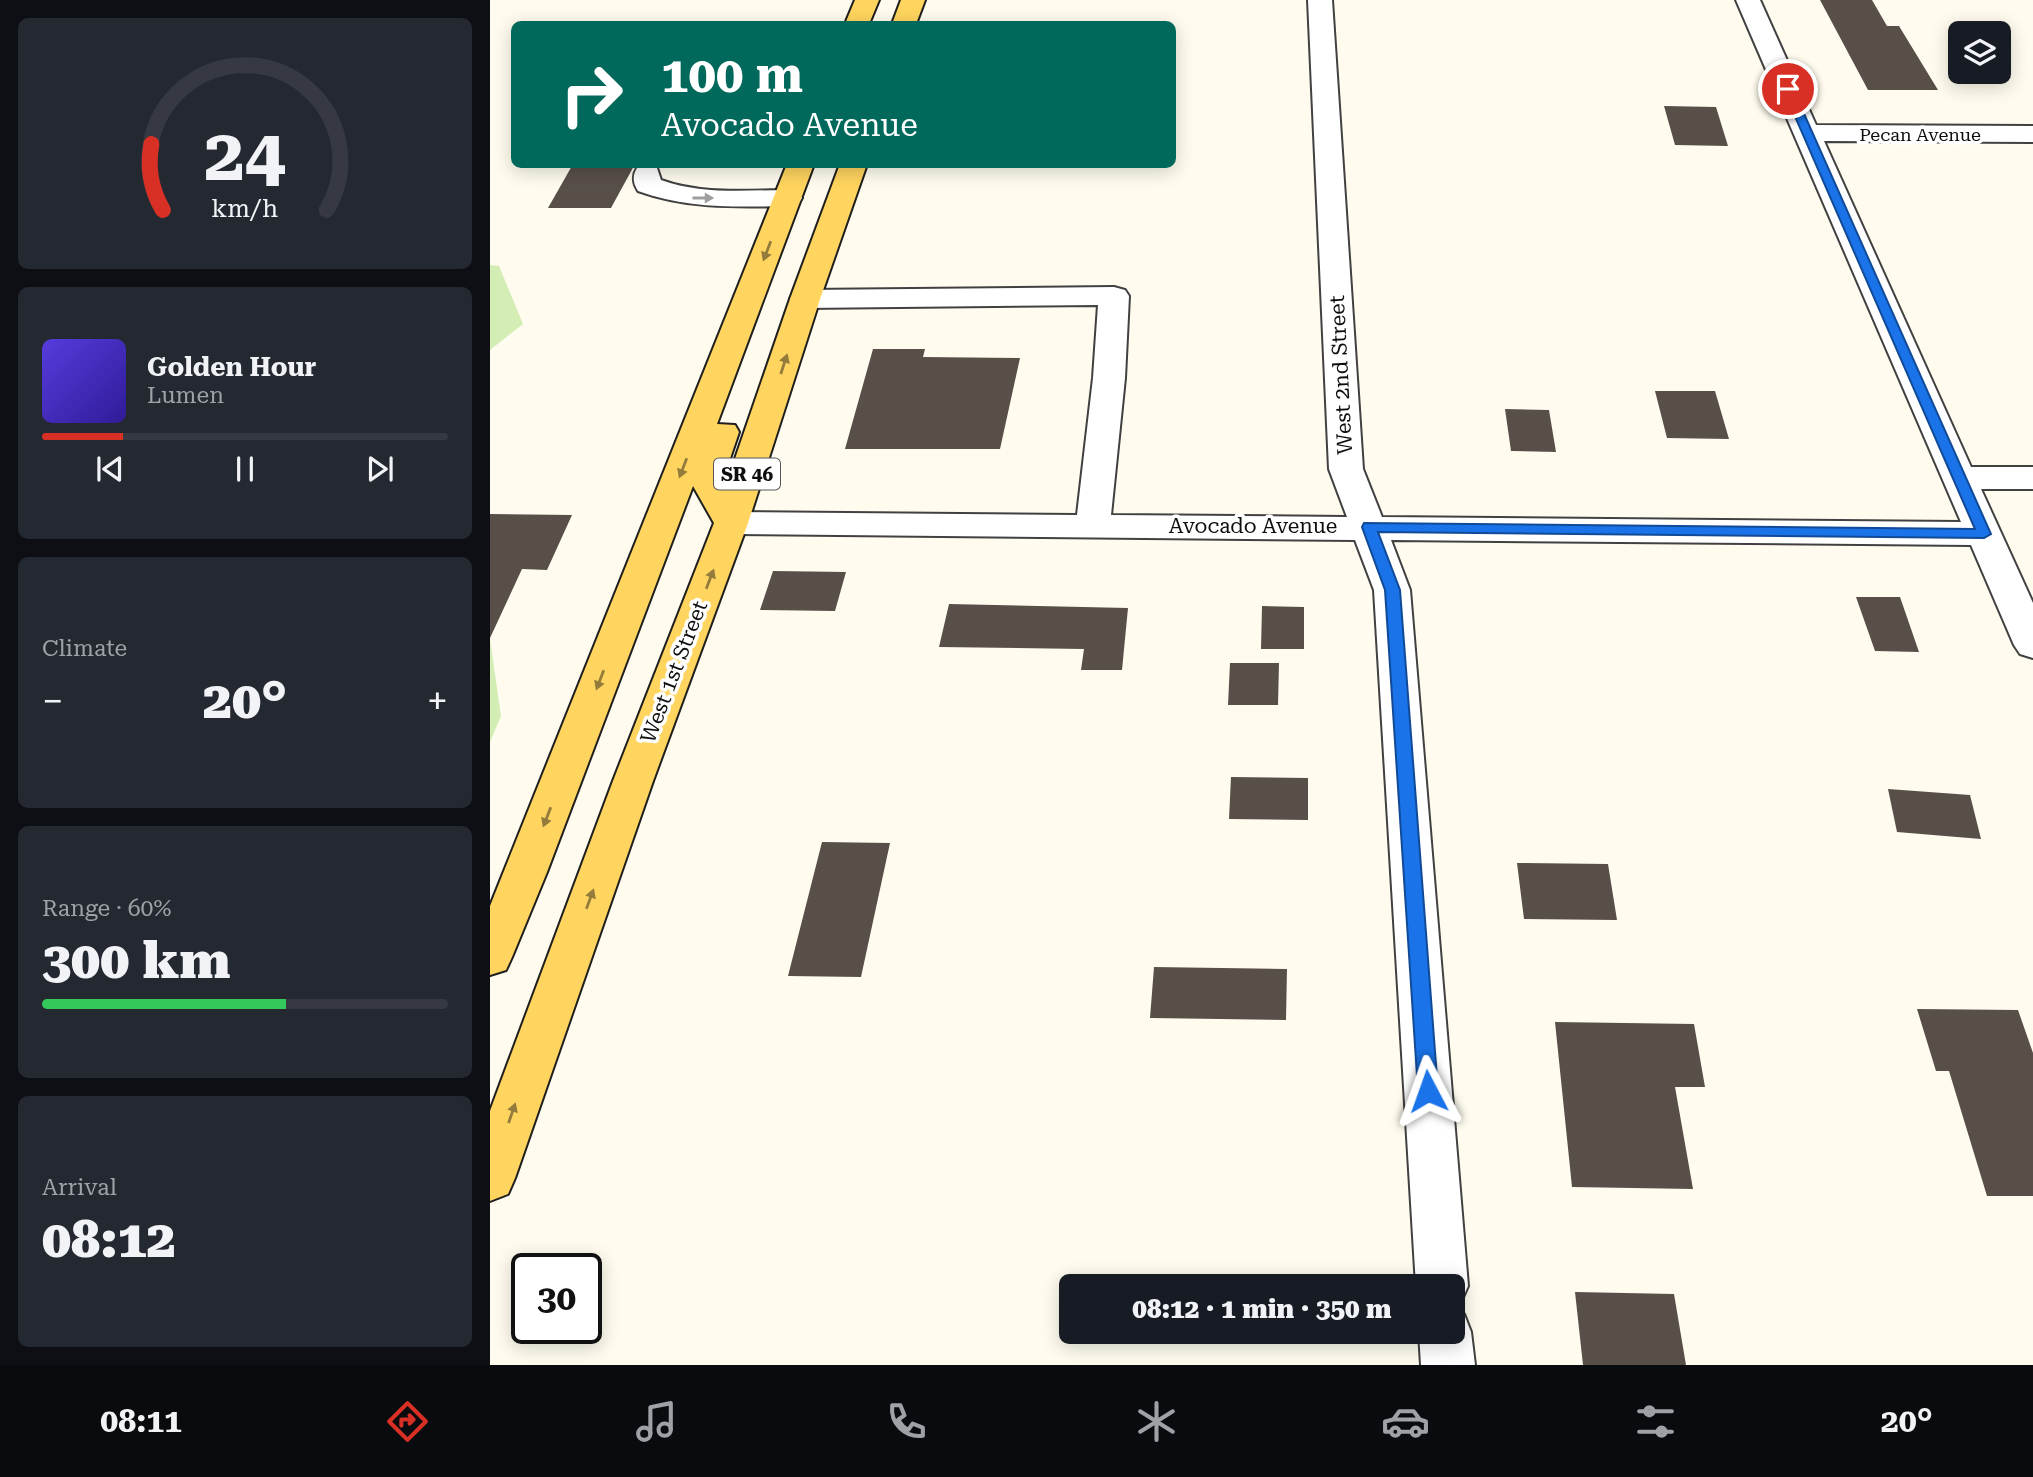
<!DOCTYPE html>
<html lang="en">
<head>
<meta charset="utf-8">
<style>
	body { margin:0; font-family:"Roboto Serif",serif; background:#242831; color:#f1f3f6; height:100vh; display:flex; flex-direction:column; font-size:26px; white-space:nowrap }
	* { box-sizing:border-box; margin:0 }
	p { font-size:23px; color:#9ea1a6 }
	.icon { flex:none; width:38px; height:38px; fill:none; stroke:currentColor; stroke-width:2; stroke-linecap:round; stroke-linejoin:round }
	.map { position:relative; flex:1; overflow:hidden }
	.side { display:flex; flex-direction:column; gap:18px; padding:18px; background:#0d0f14; width:490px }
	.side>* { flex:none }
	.guide { position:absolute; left:21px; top:21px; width:665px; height:147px; border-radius:10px; box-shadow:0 4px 18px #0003; background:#00695c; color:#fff; overflow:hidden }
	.fabs { position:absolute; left:1458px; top:21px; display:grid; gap:14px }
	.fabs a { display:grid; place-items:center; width:63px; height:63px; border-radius:10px; background:#171b24; box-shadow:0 4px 18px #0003; font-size:35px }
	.speed { position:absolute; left:21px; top:1253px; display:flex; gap:14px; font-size:35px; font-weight:700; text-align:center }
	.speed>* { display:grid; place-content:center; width:91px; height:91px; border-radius:50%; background:#171b24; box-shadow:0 4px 18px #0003; line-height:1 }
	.speed .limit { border:4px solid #111; border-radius:10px; background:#fff; color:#111 }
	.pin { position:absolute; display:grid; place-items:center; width:60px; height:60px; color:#fff; margin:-30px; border:4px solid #fff; border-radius:50%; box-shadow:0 2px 7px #0007 }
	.me { position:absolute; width:77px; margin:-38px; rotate:356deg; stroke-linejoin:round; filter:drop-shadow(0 0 5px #0008) }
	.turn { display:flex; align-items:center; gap:24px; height:147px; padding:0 35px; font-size:32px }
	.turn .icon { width:91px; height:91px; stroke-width:2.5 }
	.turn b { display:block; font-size:49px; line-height:60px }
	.big { font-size:52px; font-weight:800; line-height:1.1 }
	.side .tile { flex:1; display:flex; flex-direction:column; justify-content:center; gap:10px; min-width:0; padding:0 24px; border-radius:10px; background:#242831 }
	.side .dial { align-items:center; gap:0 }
	.dial svg { height:182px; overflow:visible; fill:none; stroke:#363941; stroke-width:7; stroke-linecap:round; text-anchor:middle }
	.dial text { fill:#f1f3f6; stroke:none }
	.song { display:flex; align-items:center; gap:21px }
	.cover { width:84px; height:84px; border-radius:10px; background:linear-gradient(135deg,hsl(250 70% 55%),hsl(250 70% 35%)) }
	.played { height:7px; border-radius:4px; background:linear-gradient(90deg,#d93025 20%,#363941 20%) }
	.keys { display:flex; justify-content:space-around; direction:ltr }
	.heat { display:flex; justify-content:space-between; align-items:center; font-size:38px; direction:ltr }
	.charge { height:10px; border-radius:5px; background:linear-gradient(90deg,#34c759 60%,#363941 0) }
	.trip { position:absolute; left:569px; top:1274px; width:406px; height:70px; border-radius:10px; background:#171b24; box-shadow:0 4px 18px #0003; font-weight:800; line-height:70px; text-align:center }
	.dock { display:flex; height:112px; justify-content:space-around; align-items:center; background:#090b0e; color:#9ea1a6 }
	.dock .icon { width:49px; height:49px }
	.dock .active { color:#d93025 }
	.dock b { font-size:32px; color:#f1f3f6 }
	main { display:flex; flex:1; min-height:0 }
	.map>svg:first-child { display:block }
</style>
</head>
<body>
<main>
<section class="side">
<div class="tile dial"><svg viewBox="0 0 100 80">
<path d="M14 69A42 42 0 1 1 86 69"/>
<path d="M14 69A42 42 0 0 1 9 40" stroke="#d93025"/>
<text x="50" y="56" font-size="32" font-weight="700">24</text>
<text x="50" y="72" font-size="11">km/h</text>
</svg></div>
<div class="tile">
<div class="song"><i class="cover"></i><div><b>Golden Hour</b><p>Lumen</p></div></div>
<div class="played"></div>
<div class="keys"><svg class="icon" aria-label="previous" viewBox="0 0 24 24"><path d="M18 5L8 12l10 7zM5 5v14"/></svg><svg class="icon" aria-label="pause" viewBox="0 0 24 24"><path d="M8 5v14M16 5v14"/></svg><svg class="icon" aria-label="next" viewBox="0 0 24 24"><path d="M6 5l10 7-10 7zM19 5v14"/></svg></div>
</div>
<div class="tile"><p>Climate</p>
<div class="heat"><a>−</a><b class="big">20°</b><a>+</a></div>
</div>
<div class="tile"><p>Range · 60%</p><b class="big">300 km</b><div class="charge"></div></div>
<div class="tile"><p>Arrival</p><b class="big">08:12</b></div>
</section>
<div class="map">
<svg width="1543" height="1365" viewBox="0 0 1543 1365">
	<rect width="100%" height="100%" fill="#fffcef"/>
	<path fill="#d3edb5" d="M0 265 9 266 33 324 0 350Z
		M0 639 11 716 0 742Z"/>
	<path fill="#584f49" d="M1330 0H1382L1397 26H1409L1448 90H1378Z
		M1174 106 1226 107 1238 146 1185 145Z
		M83 164H145L121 208H58Z
		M383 349H435L433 357 530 358 510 449H355Z
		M1165 391H1225L1239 439 1177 438Z
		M1015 409 1059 410 1066 452 1021 451Z
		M0 514 82 515 57 570 32 569 0 638Z
		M283 571 356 572 345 611 270 610Z
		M1366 597H1410L1429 652 1385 651Z
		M459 604 638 608 632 670H591L594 649 449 647Z
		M772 606 814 607V649H771Z
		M740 663H789L788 705H738Z
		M741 777 818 778V820L739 819Z
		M1398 789 1480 795 1491 839 1407 832Z
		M332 842 400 843 371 977 298 976Z
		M1027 863 1118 864 1127 920 1034 919Z
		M664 967 797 969 796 1020 660 1018Z
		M1427 1009 1528 1010 1543 1053V1196H1497L1459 1071H1446Z
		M1065 1022 1204 1024 1215 1087H1185L1203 1189 1082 1187Z
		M1085 1292 1184 1294 1196 1365H1093Z"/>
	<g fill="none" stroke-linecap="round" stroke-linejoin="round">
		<defs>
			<path id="minor" d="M818 0H842L873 469 892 517 1471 522 1246 0H1270L1326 125 1543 126V142L1334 141 1481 467H1543V489H1491L1543 603V658L1530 654 1524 645 1481 545 901 540 920 590 978 1286 970 1304 962 1307V1286H926L884 590 865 540 241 534 229 531 224 523 229 515 241 512 587 515 603 378 608 305 315 308 304 305 300 299 304 293 315 290 624 287 635 290 639 296 635 378 621 515 857 517 839 469Z
				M157 166 167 168 171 180C212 195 256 190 298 190L308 192 312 198 308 204 298 206C246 207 198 209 148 191 143 183 142 176 147 168Z
				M962 1309 974 1314 981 1332 985 1365H931L929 1332H962Z"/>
			<path id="major" d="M365 0H389L379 24H355Z
				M411 0H435L426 24H402Z
				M297 164H324L227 424 245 425 249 432 233 479 236 485 300 299 350 164H377L330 299 258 523 163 781 25 1178 18 1194 0 1201V1111L123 781 224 523 203 486 57 872 22 957 16 970 0 975V906Z"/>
		</defs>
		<use href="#minor" stroke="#414141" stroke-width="4"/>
		<use href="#major" stroke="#1f1f1f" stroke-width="4"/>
		<use href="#minor" fill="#fff" fill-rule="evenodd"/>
		<use href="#major" fill="#ffd55f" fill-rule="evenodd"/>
	</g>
	<defs><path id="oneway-solid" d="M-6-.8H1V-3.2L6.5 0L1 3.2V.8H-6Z" transform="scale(1.75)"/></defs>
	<use fill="#9f9f9f" href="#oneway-solid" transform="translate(213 198)"/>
	<g fill="#937b3b">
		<use href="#oneway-solid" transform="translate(277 251) rotate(111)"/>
		<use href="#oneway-solid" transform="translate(294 364) rotate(-72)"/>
		<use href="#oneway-solid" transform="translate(193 468) rotate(111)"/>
		<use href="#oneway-solid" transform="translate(220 579) rotate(-69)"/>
		<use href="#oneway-solid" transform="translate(110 680) rotate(111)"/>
		<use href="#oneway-solid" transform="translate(57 817) rotate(111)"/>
		<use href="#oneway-solid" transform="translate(100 899) rotate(-70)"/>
		<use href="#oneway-solid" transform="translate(22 1113) rotate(-71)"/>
	</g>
	<path fill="#1a73e8" stroke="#114b97" stroke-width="2" d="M1298 86 1303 89 1501 534 1494 538 888 532 910 590 948 1091 945 1097 938 1100 931 1097 928 1091 895 590 872 527 874 523 1485 529 1293 89Z"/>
	<g text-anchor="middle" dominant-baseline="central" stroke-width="7" stroke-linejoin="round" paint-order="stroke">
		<g font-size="18" fill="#0e0e0e" stroke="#fff">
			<text x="1430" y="134">Pecan Avenue</text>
		</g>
		<rect fill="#fff" stroke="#565656" stroke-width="2" x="224" y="458.5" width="66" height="31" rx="5"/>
		<g font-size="19" font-weight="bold" fill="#0e0e0e">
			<text x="257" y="474">SR 46</text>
		</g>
		<g font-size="21" fill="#0e0e0e" stroke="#fff">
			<text transform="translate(851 375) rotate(-93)">West 2nd Street</text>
			<text x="763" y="526">Avocado Avenue</text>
			<text transform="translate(184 672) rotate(-69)">West 1st Street</text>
		</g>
	</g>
</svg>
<div class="fabs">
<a><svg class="icon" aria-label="layers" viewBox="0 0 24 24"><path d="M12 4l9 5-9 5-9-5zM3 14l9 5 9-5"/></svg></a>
</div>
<div class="speed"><div class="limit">30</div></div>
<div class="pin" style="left:1298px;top:89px;background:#d93025"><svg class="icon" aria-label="arrive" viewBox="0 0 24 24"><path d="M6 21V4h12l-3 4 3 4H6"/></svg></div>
<svg class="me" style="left:938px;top:1091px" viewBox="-20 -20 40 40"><path d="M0-17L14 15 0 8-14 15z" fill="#1a73e8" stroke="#fff" stroke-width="4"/></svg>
<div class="trip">08:12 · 1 min · 350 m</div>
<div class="guide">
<div class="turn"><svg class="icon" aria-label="right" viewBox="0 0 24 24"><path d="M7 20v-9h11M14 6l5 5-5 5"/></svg><div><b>100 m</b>Avocado Avenue</div></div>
</div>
</div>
</main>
<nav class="dock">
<b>08:11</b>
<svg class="icon active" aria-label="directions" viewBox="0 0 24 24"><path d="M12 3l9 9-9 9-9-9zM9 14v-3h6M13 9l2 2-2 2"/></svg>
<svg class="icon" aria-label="music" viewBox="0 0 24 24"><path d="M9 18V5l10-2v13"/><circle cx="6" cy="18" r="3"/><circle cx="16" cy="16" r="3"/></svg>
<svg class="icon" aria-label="phone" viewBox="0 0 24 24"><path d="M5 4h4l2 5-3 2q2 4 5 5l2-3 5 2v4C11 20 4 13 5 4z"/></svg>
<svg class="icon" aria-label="climate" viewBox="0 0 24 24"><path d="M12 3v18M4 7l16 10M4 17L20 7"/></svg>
<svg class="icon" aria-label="car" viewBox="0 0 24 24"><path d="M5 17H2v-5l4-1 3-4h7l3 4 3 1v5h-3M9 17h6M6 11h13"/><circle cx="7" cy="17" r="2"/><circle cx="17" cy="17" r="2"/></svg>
<svg class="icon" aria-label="filters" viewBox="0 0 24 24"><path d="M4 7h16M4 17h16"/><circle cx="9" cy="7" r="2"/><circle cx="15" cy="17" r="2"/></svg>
<b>20°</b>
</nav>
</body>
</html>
